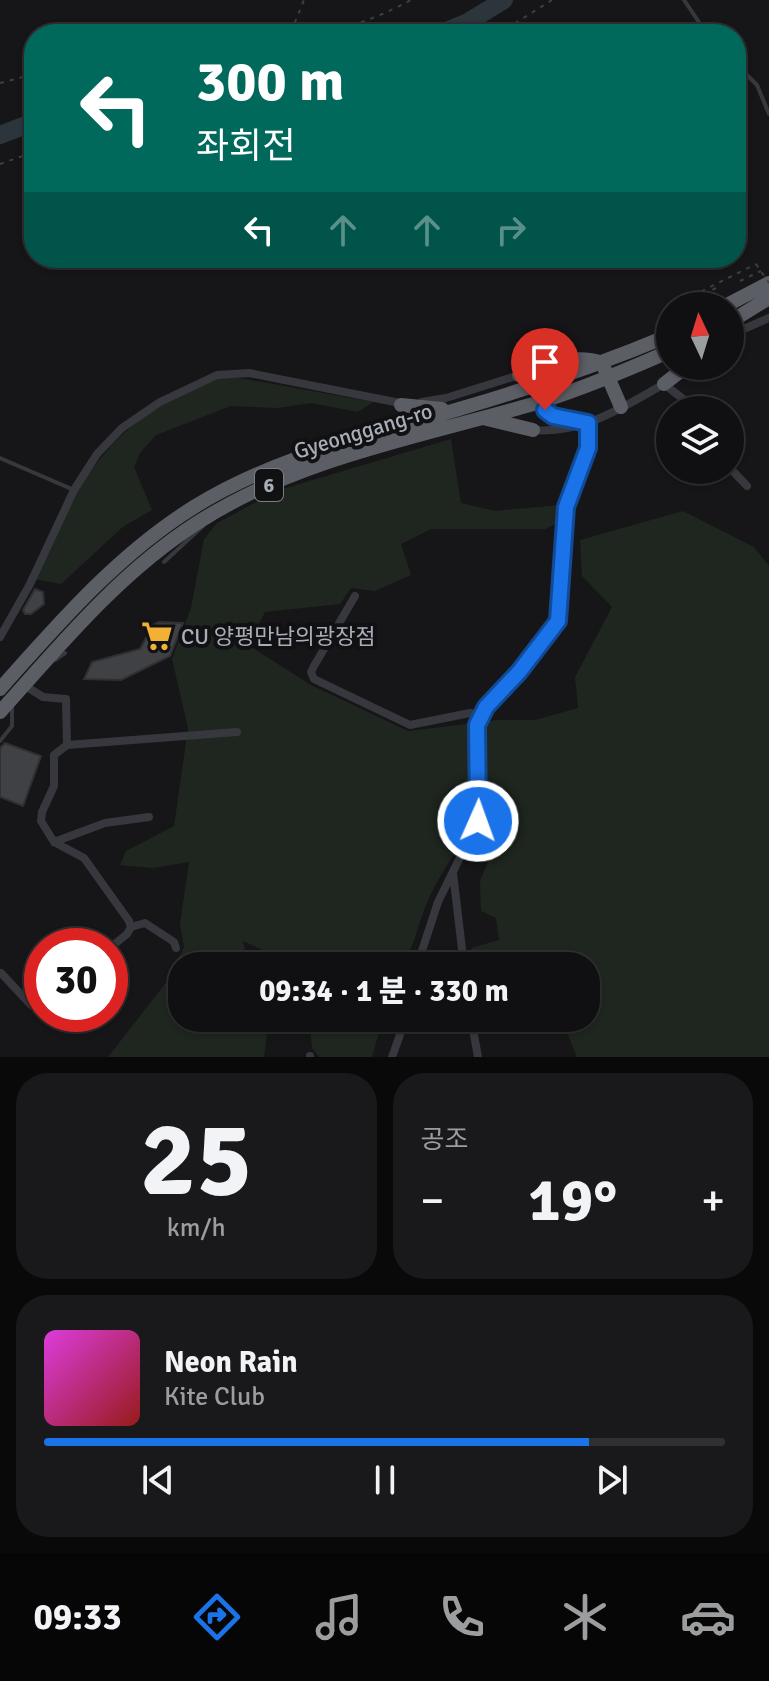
<!DOCTYPE html>
<html lang="ko">
<head>
<meta charset="utf-8">
<style>
	body { margin:0; font-family:Signika,"Noto Sans KR",sans-serif; background:#19191b; color:#f1f3f6; height:100vh; display:flex; flex-direction:column; font-size:30px; white-space:nowrap }
	* { box-sizing:border-box; margin:0 }
	p { font-size:26px; color:#9c9d9f }
	.icon { flex:none; width:44px; height:44px; fill:none; stroke:currentColor; stroke-width:2; stroke-linecap:round; stroke-linejoin:round }
	.map { position:relative; height:1057px; overflow:hidden }
	.drawer { display:flex; flex-direction:column; gap:16px; padding:16px; background:#09090a; flex:1 }
	.drawer>* { flex:none }
	.top-card { position:absolute; left:24px; top:24px; width:722px; height:244px; border-radius:32px; box-shadow:0 2px 6px #0004,0 0 0 2px #303032; background:#00695c; color:#fff; overflow:hidden }
	.needle { width:52px; rotate:356deg }
	.controls { position:absolute; left:656px; top:292px; display:grid; gap:16px }
	.controls a { display:grid; place-items:center; width:88px; height:88px; border-radius:50%; background:#101012; box-shadow:0 2px 6px #0004,0 0 0 2px #303032; font-size:40px }
	.speed { position:absolute; left:24px; top:928px; display:flex; gap:16px; font-size:40px; font-weight:700; text-align:center }
	.speed>* { display:grid; place-content:center; width:104px; height:104px; border-radius:50%; background:#101012; box-shadow:0 2px 6px #0004,0 0 0 2px #303032; line-height:1 }
	.speed .limit { border:12px solid #d22; background:#fff; color:#111 }
	.pin { position:absolute; display:grid; place-items:center; width:68px; height:68px; color:#fff; margin:-82px -34px; border-radius:50% 50% 50% 0; rotate:-45deg; box-shadow:0 0 8px #0007 }
	.pin .icon { rotate:45deg }
	.me { position:absolute; width:88px; margin:-44px; rotate:2deg; stroke-linejoin:round; filter:drop-shadow(0 0 6px #0008) }
	.turn { display:flex; align-items:center; gap:28px; height:168px; padding:0 40px; font-size:36px }
	.turn .icon { width:104px; height:104px; stroke-width:2.5 }
	.turn b { display:block; font-size:56px; line-height:68px }
	.lanes { display:flex; align-items:center; height:76px; padding:0 40px; background:#0003; justify-content:center; gap:40px; direction:ltr }
	.lanes .off { opacity:.35 }
	.big { font-size:60px; font-weight:800; line-height:1.1 }
	.drawer .widget { flex:1; display:flex; flex-direction:column; justify-content:center; gap:12px; min-width:0; padding:0 28px; border-radius:32px; background:#19191b }
	.drawer .dial { align-items:center; gap:0 }
	.dial b { font-size:104px; line-height:1 }
	.song { display:flex; align-items:center; gap:24px }
	.cover { width:96px; height:96px; border-radius:12px; background:linear-gradient(135deg,hsl(300 70% 55%),hsl(0 70% 35%)) }
	.played { height:8px; border-radius:4px; background:linear-gradient(90deg,#1a73e8 80%,#303032 80%) }
	.keys { display:flex; justify-content:space-around; direction:ltr }
	.heat { display:flex; justify-content:space-between; align-items:center; font-size:44px; direction:ltr }
	.drawer .tiles { flex:1; display:grid; gap:16px; grid-template-columns:1fr 1fr }
	.widget:last-child { grid-column:span 2 }
	.trip { position:absolute; left:168px; top:952px; width:432px; height:80px; border-radius:32px; background:#101012; box-shadow:0 2px 6px #0004,0 0 0 2px #303032; font-weight:800; line-height:80px; text-align:center }
	.dock { display:flex; height:128px; justify-content:space-around; align-items:center; background:#060607; color:#9c9d9f }
	.dock .icon { width:56px; height:56px }
	.dock .active { color:#1a73e8 }
	.dock b { font-size:36px; color:#f1f3f6 }
	.map>svg:first-child { display:block }
</style>
</head>
<body>
<div class="map">
<svg width="769" height="1057" viewBox="0 0 769 1057">
	<rect width="100%" height="100%" fill="#161618"/>
	<path fill="#1e261f" d="M218 377H234L373 402 358 412 311 403 278 408 231 406 156 435 140 453 134 467 152 510 124 526 61 584 28 578C63 513 94 448 157 407 175 395 198 387 218 377Z
		M451 439 461 503 495 511 560 505 559 522 545 529H431L401 544 411 575 375 591 351 588 340 604 265 612 248 645 311 685 408 731 499 720H535L578 708 575 677 612 607 582 576 580 540 683 511 754 547 769 566V1057H577L561 1018H586V966H562L545 952 541 966H475L471 948 499 940 496 918 481 911 480 881 488 862 484 842 465 836C453 856 440 875 430 896 419 919 415 944 403 966H311V960L286 961 243 941 248 966H182V1018H269L264 1057H108L168 980 184 947 180 924 189 862 153 868 120 865 126 851 174 826 188 728 172 659 191 608 204 539 217 523 279 490Z
		M309 1018H383L372 1057H319L312 1048Z"/>
	<g fill="none" stroke-linecap="round" stroke-linejoin="round">
		<path stroke="#2c353c" stroke-width="18" d="M439 34 468 22 504 0
			M0 135 34 122"/>
	</g>
	<path fill="#404145" stroke="#303034" stroke-width="2" d="M35 589 43 592 44 604 31 614H25L23 610Z
		M159 622 183 623 170 656 121 680 84 679 92 662 140 649 153 625Z
		M5 743 41 756 23 806 0 797V748Z"/>
	<g fill="none" stroke-linecap="round" stroke-linejoin="round">
		<path stroke="#3d3f44" stroke-width="2" stroke-dasharray="4 6" stroke-linecap="butt" d="M291 32 304 0
			M282 34C295 32 308 33 321 31 352 28 383 15 411 0
			M498 34 552 0
			M0 83 34 74
			M0 164 34 152
			M740 281 761 271
			M716 288 694 300 692 296 756 264"/>
		<path stroke="#37383d" stroke-width="4" d="M684 0 707 34
			M736 64 757 85 769 114
			M0 458 74 490
			M164 562 203 526
			M55 660 65 653
			M0 741 12 726V708"/>
		<path stroke="#37383d" stroke-width="8" d="M730 335 769 318
			M422 402 446 398 519 375V377
			M545 410 553 416 588 423
			M533 430C583 434 621 408 664 384L697 410
			M730 468 747 486
			M355 596 314 666 311 672 314 679 410 725 470 713 481 715
			M0 637 30 584 74 490 97 454 122 428 160 402 217 375 249 373 405 404
			M24 685 43 697 66 699 67 745 54 755V786L42 812 41 821 54 842 84 858 129 921 131 927 127 934 110 948
			M67 745 237 732
			M54 842 105 823 149 817
			M453 873 464 966
			M131 927 145 923 174 942 176 948
			M417 966 438 902 478 821 477 725 481 715 558 621 566 507 588 448V423
			M1 973 31 1005 35 1007 42 1002
			M70 1014H71
			M471 1018 478 1057
			M310 1056V1057
			M392 1057 406 1018"/>
		<path stroke="#5b5e65" stroke-width="14" d="M725 306 769 283
			M730 322 769 298
			M519 375C545 365 575 353 602 363L621 407
			M664 384 687 366
			M401 405 442 409
			M483 418 533 430
			M0 689C58 624 118 554 194 507 276 456 368 437 459 409 531 388 601 364 670 335
			M0 712C61 644 119 573 197 523 299 457 425 436 540 402 584 388 627 370 670 351"/>
		<path stroke="#3d3f44" stroke-width="2" stroke-dasharray="4 6" stroke-linecap="butt" d="M756 264 769 283"/>
	</g>
	<g fill="none" stroke-linecap="round" stroke-linejoin="round">
		<defs>
			<path id="route" d="M478 821 477 725 486 707 519 672 558 621 566 507 588 448V423L553 416 545 410"/>
		</defs>
		<use href="#route" stroke="#114b97" stroke-width="20"/>
		<use href="#route" stroke="#1a73e8" stroke-width="14"/>
	</g>
	<defs>
		<symbol id="supermarket-bare" viewBox="-9 -9 18 18"><path d="M-6-5.5h2.5l.6 2H6L4.5 2H-2.5L-4.4-4H-6ZM-1.5 3.2a1.3 1.3 0 1 0 .1 0ZM3 3.2a1.3 1.3 0 1 0 .1 0Z" fill="#f2b134" stroke="#111113" stroke-width="2.5" paint-order="stroke"/></symbol>
	</defs>
	<g fill-rule="evenodd">
		<use href="#supermarket-bare" x="135" y="614" width="44" height="44"/>
	</g>
	<g text-anchor="middle" dominant-baseline="central" stroke-width="8" stroke-linejoin="round" paint-order="stroke">
		<rect fill="#111113" stroke="#7b7e86" stroke-width="2" x="255" y="469" width="28" height="32" rx="6"/>
		<g font-size="20" font-weight="bold" fill="#a8adb8">
			<text x="269" y="485">6</text>
		</g>
		<g font-size="22" fill="#a8adb8" stroke="#111113">
			<text transform="translate(363 431) rotate(-17)">Gyeonggang-ro</text>
		</g>
		<g font-size="22" fill="#a8adb8" stroke="#111113" text-anchor="start">
			<text x="181" y="636">CU 양평만남의광장점</text>
		</g>
	</g>
</svg>
<div class="controls">
<a><svg class="needle" viewBox="-14 -14 28 28"><path d="M0-13l5 13h-10z" fill="#e53935"/><path d="M0 13l5-13h-10z" fill="#9c9d9f"/></svg></a>
<a><svg class="icon" aria-label="layers" viewBox="0 0 24 24"><path d="M12 4l9 5-9 5-9-5zM3 14l9 5 9-5"/></svg></a>
</div>
<div class="speed"><div class="limit">30</div></div>
<div class="pin" style="left:545px;top:410px;background:#d93025"><svg class="icon" aria-label="arrive" viewBox="0 0 24 24"><path d="M6 21V4h12l-3 4 3 4H6"/></svg></div>
<svg class="me" style="left:478px;top:821px" viewBox="-20 -20 40 40"><circle r="17" fill="#1a73e8" stroke="#fff" stroke-width="3"/><path d="M0-11L8 9 0 5-8 9z" fill="#fff"/></svg>
<div class="trip">09:34 · 1 분 · 330 m</div>
<div class="top-card">
<div class="turn"><svg class="icon" aria-label="left" viewBox="0 0 24 24"><path d="M17 20v-9H6M10 6l-5 5 5 5"/></svg><div><b>300 m</b>좌회전</div></div>
<div class="lanes"><svg class="icon" aria-label="left" viewBox="0 0 24 24"><path d="M17 20v-9H6M10 6l-5 5 5 5"/></svg><svg class="icon off" aria-label="ahead" viewBox="0 0 24 24"><path d="M12 20V5M6 11l6-6 6 6"/></svg><svg class="icon off" aria-label="ahead" viewBox="0 0 24 24"><path d="M12 20V5M6 11l6-6 6 6"/></svg><svg class="icon off" aria-label="right" viewBox="0 0 24 24"><path d="M7 20v-9h11M14 6l5 5-5 5"/></svg></div>
</div>
</div>
<section class="drawer">
<div class="tiles">
<div class="widget dial"><b>25</b><p>km/h</p></div>
<div class="widget"><p>공조</p>
<div class="heat"><a>−</a><b class="big">19°</b><a>+</a></div>
</div>
<div class="widget">
<div class="song"><i class="cover"></i><div><b>Neon Rain</b><p>Kite Club</p></div></div>
<div class="played"></div>
<div class="keys"><svg class="icon" aria-label="previous" viewBox="0 0 24 24"><path d="M18 5L8 12l10 7zM5 5v14"/></svg><svg class="icon" aria-label="pause" viewBox="0 0 24 24"><path d="M8 5v14M16 5v14"/></svg><svg class="icon" aria-label="next" viewBox="0 0 24 24"><path d="M6 5l10 7-10 7zM19 5v14"/></svg></div>
</div>
</div>
</section>
<nav class="dock">
<b>09:33</b>
<svg class="icon active" aria-label="directions" viewBox="0 0 24 24"><path d="M12 3l9 9-9 9-9-9zM9 14v-3h6M13 9l2 2-2 2"/></svg>
<svg class="icon" aria-label="music" viewBox="0 0 24 24"><path d="M9 18V5l10-2v13"/><circle cx="6" cy="18" r="3"/><circle cx="16" cy="16" r="3"/></svg>
<svg class="icon" aria-label="phone" viewBox="0 0 24 24"><path d="M5 4h4l2 5-3 2q2 4 5 5l2-3 5 2v4C11 20 4 13 5 4z"/></svg>
<svg class="icon" aria-label="climate" viewBox="0 0 24 24"><path d="M12 3v18M4 7l16 10M4 17L20 7"/></svg>
<svg class="icon" aria-label="car" viewBox="0 0 24 24"><path d="M5 17H2v-5l4-1 3-4h7l3 4 3 1v5h-3M9 17h6M6 11h13"/><circle cx="7" cy="17" r="2"/><circle cx="17" cy="17" r="2"/></svg>
</nav>
</body>
</html>
